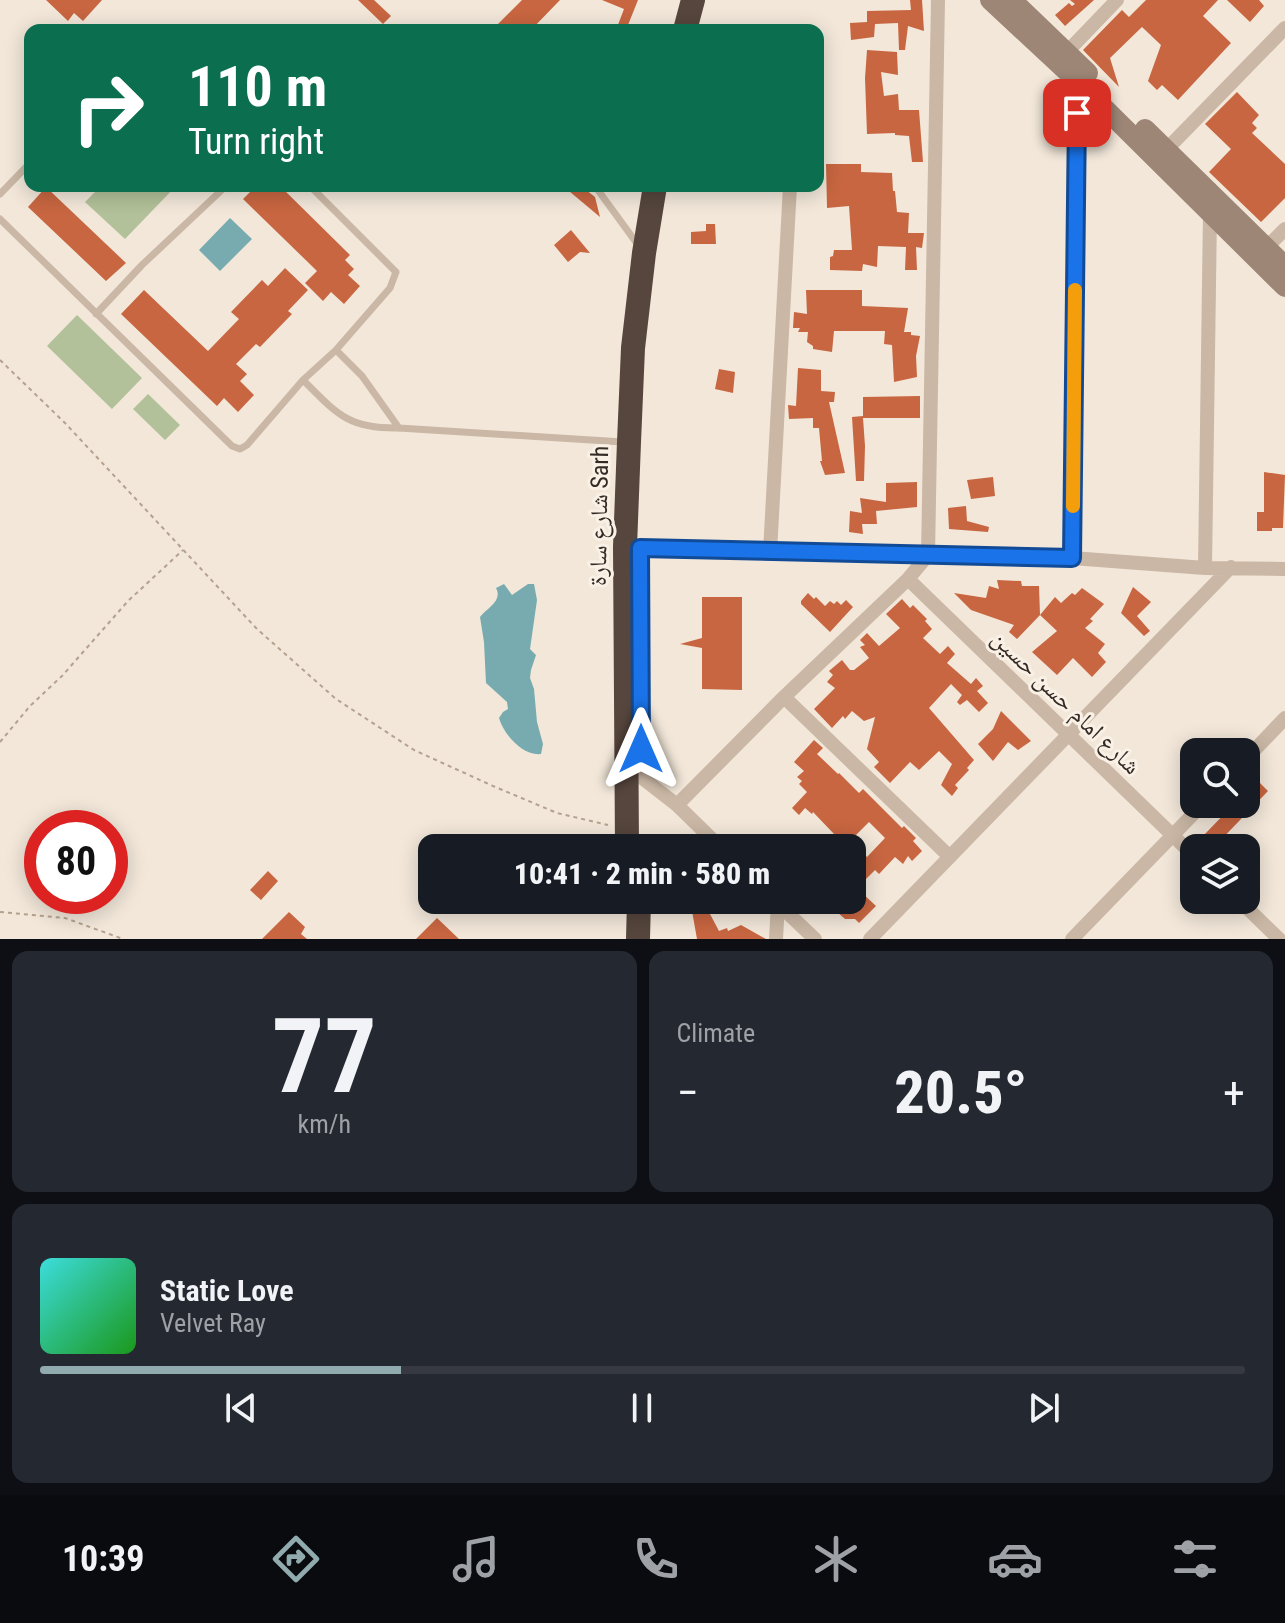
<!DOCTYPE html>
<html lang="en">
<head>
<meta charset="utf-8">
<style>
	body { margin:0; font-family:"Roboto Condensed","Noto Naskh Arabic",sans-serif; background:#242831; color:#f1f3f6; height:100vh; display:flex; flex-direction:column; font-size:30px; white-space:nowrap }
	* { box-sizing:border-box; margin:0 }
	p { font-size:26px; color:#9ea1a6 }
	.icon { flex:none; width:44px; height:44px; fill:none; stroke:currentColor; stroke-width:2; stroke-linecap:round; stroke-linejoin:round }
	.map { position:relative; height:939px; overflow:hidden }
	.sheet { display:flex; flex-direction:column; gap:12px; padding:12px; background:#0d0f14; flex:1 }
	.sheet>* { flex:none }
	.guide { position:absolute; left:24px; top:24px; width:800px; height:168px; border-radius:16px; box-shadow:0 4px 20px #0003; background:#0b6e4f; color:#fff; overflow:hidden }
	.buttons { position:absolute; left:1180px; top:738px; display:grid; gap:16px }
	.buttons a { display:grid; place-items:center; width:80px; height:80px; border-radius:16px; background:#171b24; box-shadow:0 4px 20px #0003; font-size:40px }
	.speed { position:absolute; left:24px; top:810px; display:flex; gap:16px; font-size:40px; font-weight:700; text-align:center }
	.speed>* { display:grid; place-content:center; width:104px; height:104px; border-radius:50%; background:#171b24; box-shadow:0 4px 20px #0003; line-height:1 }
	.speed .limit { border:12px solid #d22; background:#fff; color:#111 }
	.pin { position:absolute; display:grid; place-items:center; width:68px; height:68px; color:#fff; margin:-34px; border-radius:16px; box-shadow:0 4px 12px #0006 }
	.me { position:absolute; width:88px; margin:-44px; rotate:0deg; stroke-linejoin:round; filter:drop-shadow(0 0 6px #0008) }
	.turn { display:flex; align-items:center; gap:28px; height:168px; padding:0 32px; font-size:36px }
	.turn .icon { width:104px; height:104px; stroke-width:2.5 }
	.turn b { display:block; font-size:56px; line-height:68px }
	.big { font-size:60px; font-weight:800; line-height:1.1 }
	.sheet .widget { flex:1; display:flex; flex-direction:column; justify-content:center; gap:12px; min-width:0; padding:0 28px; border-radius:16px; background:#242831 }
	.sheet .dial { align-items:center; gap:0 }
	.dial b { font-size:104px; line-height:1 }
	.song { display:flex; align-items:center; gap:24px }
	.cover { width:96px; height:96px; border-radius:12px; background:linear-gradient(135deg,hsl(180 70% 55%),hsl(120 70% 35%)) }
	.played { height:8px; border-radius:4px; background:linear-gradient(90deg,#91aaae 30%,#363941 30%) }
	.keys { display:flex; justify-content:space-around; direction:ltr }
	.heat { display:flex; justify-content:space-between; align-items:center; font-size:44px; direction:ltr }
	.sheet .tiles { flex:1; display:grid; gap:12px; grid-template-columns:1fr 1fr }
	.widget:last-child { grid-column:span 2 }
	.trip { position:absolute; left:418px; top:834px; width:448px; height:80px; border-radius:16px; background:#171b24; box-shadow:0 4px 20px #0003; font-weight:800; line-height:80px; text-align:center }
	.tabs { display:flex; height:128px; justify-content:space-around; align-items:center; background:#090b0e; color:#9ea1a6 }
	.tabs .icon { width:56px; height:56px }
	.tabs .selected { color:#91aaae }
	.tabs b { font-size:36px; color:#f1f3f6 }
	.map>svg:first-child { display:block }
</style>
</head>
<body>
<div class="map">
<svg width="1285" height="939" viewBox="0 0 1285 939">
	<rect width="100%" height="100%" fill="#f2e7d9"/>
	<path fill="#b2c199" d="M101 186H176L125 239 85 202Z
		M77 315 142 378 112 409 47 346Z
		M148 394 180 425 165 440 133 409Z"/>
	<path fill="#77abaf" d="M230 218 252 239 220 271 199 250Z
		M504 584 512 595 528 584H534L537 600 530 649 536 655 531 670 530 678 534 689 537 722 543 744 541 754C523 756 504 735 499 718L503 712 508 709 507 702 486 683 484 642 480 617C487 608 503 601 496 588Z"/>
	<path fill="#c86641" fill-rule="evenodd" d="M46 0H102L83 21 74 13 68 21Z
		M358 0H374L391 16 383 24Z
		M522 0H560L531 30H492Z
		M602 0H638L626 30H616L624 9Z
		M910 0H922L924 31 908 26 905 50H899L898 23 875 24 874 37 851 40 850 23 867 22V11L911 10Z
		M1070 0H1094L1065 26 1055 15 1069 3 1072 6 1075 4Z
		M1146 0H1218L1203 16 1231 43 1178 100 1162 85 1157 90 1148 81 1161 45 1142 27 1110 58 1119 87 1083 50 1122 10 1129 17Z
		M1227 0H1259L1264 6 1250 22Z
		M867 50 897 52 898 75 881 72 884 96 898 94 899 110H919L923 162H912L909 136 895 135V133L867 134 865 78Z
		M1237 92 1259 115 1252 123 1257 128 1252 133 1285 164V198L1261 222 1209 172 1231 149 1205 124Z
		M826 164H861V172L892 173 893 191H895L897 212 909 213 908 233H924L922 248 916 247 917 270H905L906 247 878 246 877 267 863 264 862 271 830 270V257L833 256 834 250H852L849 206 827 208Z
		M256 186H280L350 255 345 260 354 269 348 275 360 286 344 304 331 292 323 301 305 283 317 271 243 199Z
		M563 186H581L595 197 600 217Z
		M46 187 126 263 106 281 28 207Z
		M706 224H715L716 244H691V232L706 231Z
		M571 230 590 253 580 252 568 262 554 245Z
		M285 268 308 290 288 311 292 314 260 347 256 344 236 364 247 374 240 381 254 395 238 412 224 398 217 406 121 314 144 290 208 351 239 319 231 312 262 280 268 286Z
		M806 290H862V306L908 308 904 332H911V335L920 336 916 356 917 377 894 382 892 345 884 344 885 331H834L832 352 813 349V346L807 342 808 332H798L800 328H793L794 312 807 314Z
		M798 368 821 370V391L835 392 834 402H829L845 473 825 475 820 461H822L819 428H813V418L789 419 788 405 796 406Z
		M719 369 735 372 733 393 715 389Z
		M920 396V418H863L865 446 864 481H856L852 417 863 416V397Z
		M1264 472 1285 475 1283 528H1272V531H1257V512H1264Z
		M993 477 995 496 971 499 967 480Z
		M917 482V507L876 511 877 524H862L863 534 849 532 850 511 862 513 860 498 886 502V483Z
		M966 506 967 521 989 527 988 532 949 529 948 508Z
		M997 580 1021 581 1022 586H1039L1040 615 1017 639 1009 632 1014 625 971 610 954 593 986 598 989 586 999 589Z
		M1133 587 1151 602 1137 616 1150 631 1144 636 1121 613Z
		M1082 588 1104 604 1090 619 1093 621 1085 628 1105 644 1098 653 1106 662 1092 677 1073 658 1057 675 1032 652 1057 631 1040 615 1055 597 1061 603 1072 593 1075 595Z
		M808 593 814 599 816 597 825 606 830 601 834 604 837 601 841 605 846 600 853 607 830 632 801 604V601Z
		M702 597H742V690L702 689V648L680 644 702 638Z
		M902 599 910 608 913 605 927 619 925 621 932 629 923 638 940 654 948 646 955 654 947 663 971 684 976 678 983 686 977 691 988 703 979 712 967 700 960 705 957 702 962 695 951 684 929 708 974 760 967 768 969 770 955 785 958 788 952 796 941 785 952 764 939 751 919 770 910 762 890 783 874 767 879 762 867 749 875 717 864 721 852 711 845 719 843 716 832 728 814 709 835 688 827 682 833 675 829 671 842 660 850 670H854L869 658 860 647 865 645 860 640 867 633 879 646 900 628 886 614Z
		M1001 711 1031 741 1018 750 1008 742 993 761 978 744 993 729Z
		M814 740 823 748 817 754 838 774 839 773 859 793 863 789 902 828 904 826 916 838 913 841 922 851 912 861 908 856 903 864 895 857 879 874 875 870 864 881 852 869V848H832L826 842 834 834 813 812 812 814 805 808 799 815 792 808 807 792 799 784 802 781 797 777 804 771 794 762ZM869 822 885 838 867 857 851 840Z
		M1257 780 1268 791 1215 846 1204 835 1234 804H1246V791Z
		M268 871 278 881 261 900 250 890Z
		M852 874 864 885 859 890 876 906 859 923 855 919H845L837 912 838 900H852Z
		M709 906 710 914 719 931 727 928 728 931 741 925 766 939H697L692 911Z
		M289 912 305 927 301 934 307 939H262Z
		M437 918 459 939H416Z"/>
	<g fill="none" stroke-linecap="round" stroke-linejoin="round">
		<path stroke="#b5a18f" stroke-width="2" stroke-dasharray="4 4" stroke-linecap="butt" d="M0 360 65 423 257 629 336 699 414 750 493 786 557 813 608 825
			M0 742 30 706 62 676 128 601 183 550
			M0 912 65 918 123 939"/>
		<path stroke="#cab7a5" stroke-width="7" d="M595 186 638 245
			M0 194 30 163
			M0 219 232 446 240 449 247 445 303 380 336 350 390 288 396 272 310 186
			M96 314 142 265 226 186
			M336 350 362 376 399 428
			M303 380C337 414 348 429 399 428L623 442"/>
		<path stroke="#cab7a5" stroke-width="14" d="M1067 52 1117 0
			M1166 150 1285 28
			M1266 248 1285 229
			M640 548 1072 558 1205 568 1285 569
			M770 552 790 186
			M1072 558 1077 81
			M1205 568 1210 213
			M908 579 1194 856
			M784 697 950 857
			M1246 759 1285 718
			M641 777 677 805 721 848
			M677 805 784 697 908 579 928 555 938 0
			M774 900 815 939
			M1239 900 1279 939
			M776 939 778 903
			M870 939 1231 567
			M1072 939 1203 804"/>
		<path stroke="#9d8676" stroke-width="20" d="M990 0 1077 81 1285 287
			M1012 0 1088 73
			M1145 129 1285 266"/>
		<path stroke="#56463d" stroke-width="24" d="M685 30 693 0
			M627 848 625 547 629 442 633 348 644 253 655 186
			M638 939 639 900"/>
	</g>
	<g fill="none" stroke-linecap="round" stroke-linejoin="round">
		<defs>
			<path id="route" d="M641 749 640 548 1072 558 1077 113"/>
		</defs>
		<use href="#route" stroke="#114b97" stroke-width="20"/>
		<use href="#route" stroke="#1a73e8" stroke-width="14"/>
		<path stroke="#f59e0b" stroke-width="14" d="M1073 506 1075 290"/>
	</g>
	<g text-anchor="middle" dominant-baseline="central" stroke-width="6" stroke-linejoin="round" paint-order="stroke">
		<g font-size="24" fill="#352b26" stroke="#f9f1e5">
			<text transform="translate(599 516) rotate(-89)">شارع سارة Sarh</text>
			<text transform="translate(1066 702) rotate(44)">شارع امام حسن حسين</text>
		</g>
	</g>
</svg>
<div class="buttons">
<a><svg class="icon" aria-label="search" viewBox="0 0 24 24"><circle cx="10" cy="10" r="6"/><path d="M15 15l6 6"/></svg></a>
<a><svg class="icon" aria-label="layers" viewBox="0 0 24 24"><path d="M12 4l9 5-9 5-9-5zM3 14l9 5 9-5"/></svg></a>
</div>
<div class="speed"><div class="limit">80</div></div>
<div class="pin" style="left:1077px;top:113px;background:#d93025"><svg class="icon" aria-label="arrive" viewBox="0 0 24 24"><path d="M6 21V4h12l-3 4 3 4H6"/></svg></div>
<svg class="me" style="left:641px;top:749px" viewBox="-20 -20 40 40"><path d="M0-17L14 15 0 8-14 15z" fill="#1a73e8" stroke="#fff" stroke-width="4"/></svg>
<div class="trip">10:41 · 2 min · 580 m</div>
<div class="guide">
<div class="turn"><svg class="icon" aria-label="right" viewBox="0 0 24 24"><path d="M7 20v-9h11M14 6l5 5-5 5"/></svg><div><b>110 m</b>Turn right</div></div>
</div>
</div>
<section class="sheet">
<div class="tiles">
<div class="widget dial"><b>77</b><p>km/h</p></div>
<div class="widget"><p>Climate</p>
<div class="heat"><a>−</a><b class="big">20.5°</b><a>+</a></div>
</div>
<div class="widget">
<div class="song"><i class="cover"></i><div><b>Static Love</b><p>Velvet Ray</p></div></div>
<div class="played"></div>
<div class="keys"><svg class="icon" aria-label="previous" viewBox="0 0 24 24"><path d="M18 5L8 12l10 7zM5 5v14"/></svg><svg class="icon" aria-label="pause" viewBox="0 0 24 24"><path d="M8 5v14M16 5v14"/></svg><svg class="icon" aria-label="next" viewBox="0 0 24 24"><path d="M6 5l10 7-10 7zM19 5v14"/></svg></div>
</div>
</div>
</section>
<nav class="tabs">
<b>10:39</b>
<svg class="icon selected" aria-label="directions" viewBox="0 0 24 24"><path d="M12 3l9 9-9 9-9-9zM9 14v-3h6M13 9l2 2-2 2"/></svg>
<svg class="icon" aria-label="music" viewBox="0 0 24 24"><path d="M9 18V5l10-2v13"/><circle cx="6" cy="18" r="3"/><circle cx="16" cy="16" r="3"/></svg>
<svg class="icon" aria-label="phone" viewBox="0 0 24 24"><path d="M5 4h4l2 5-3 2q2 4 5 5l2-3 5 2v4C11 20 4 13 5 4z"/></svg>
<svg class="icon" aria-label="climate" viewBox="0 0 24 24"><path d="M12 3v18M4 7l16 10M4 17L20 7"/></svg>
<svg class="icon" aria-label="car" viewBox="0 0 24 24"><path d="M5 17H2v-5l4-1 3-4h7l3 4 3 1v5h-3M9 17h6M6 11h13"/><circle cx="7" cy="17" r="2"/><circle cx="17" cy="17" r="2"/></svg>
<svg class="icon" aria-label="filters" viewBox="0 0 24 24"><path d="M4 7h16M4 17h16"/><circle cx="9" cy="7" r="2"/><circle cx="15" cy="17" r="2"/></svg>
</nav>
</body>
</html>
